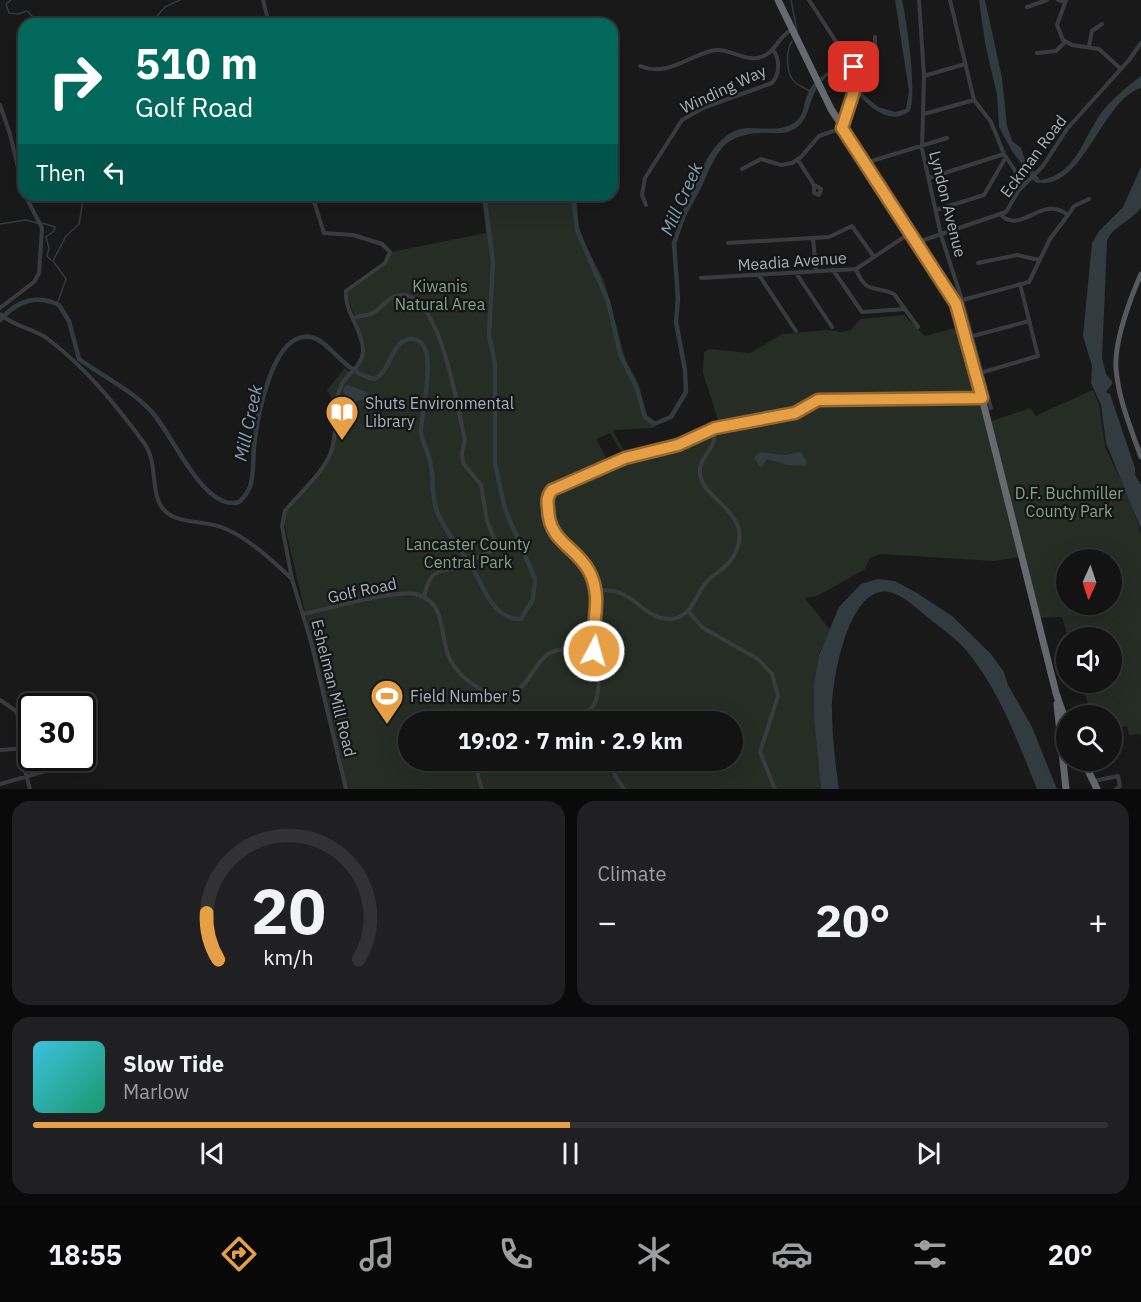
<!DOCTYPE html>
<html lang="en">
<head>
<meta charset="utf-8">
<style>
	body { margin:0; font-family:"IBM Plex Sans",sans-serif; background:#202022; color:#f1f3f6; height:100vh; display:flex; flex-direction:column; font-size:22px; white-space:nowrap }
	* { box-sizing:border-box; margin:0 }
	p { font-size:20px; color:#9d9ea0 }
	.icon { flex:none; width:33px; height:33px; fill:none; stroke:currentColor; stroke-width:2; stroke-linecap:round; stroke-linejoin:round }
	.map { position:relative; height:789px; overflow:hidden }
	.sheet { display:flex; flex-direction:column; gap:12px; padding:12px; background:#0a0a0b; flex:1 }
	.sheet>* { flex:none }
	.guide { position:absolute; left:18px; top:18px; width:600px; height:183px; border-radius:18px; box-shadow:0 6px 24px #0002,0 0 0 2px #323234; background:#00695c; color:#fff; overflow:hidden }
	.needle { width:39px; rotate:183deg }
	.buttons { position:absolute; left:1056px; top:549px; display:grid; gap:12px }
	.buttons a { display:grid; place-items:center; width:66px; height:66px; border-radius:50%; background:#131314; box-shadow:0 6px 24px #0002,0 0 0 2px #323234; font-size:30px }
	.speed { position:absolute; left:18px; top:693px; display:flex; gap:12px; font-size:30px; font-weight:700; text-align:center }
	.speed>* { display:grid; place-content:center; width:78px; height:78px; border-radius:50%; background:#131314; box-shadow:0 6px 24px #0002,0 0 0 2px #323234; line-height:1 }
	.speed .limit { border:3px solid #111; border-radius:9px; background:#fff; color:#111 }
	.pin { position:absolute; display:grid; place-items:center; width:51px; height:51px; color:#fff; margin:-26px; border-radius:12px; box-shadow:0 3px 9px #0006 }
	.me { position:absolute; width:66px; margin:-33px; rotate:6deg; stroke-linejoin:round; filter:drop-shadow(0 0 4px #0008) }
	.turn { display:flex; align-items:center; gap:21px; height:126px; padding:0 18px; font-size:27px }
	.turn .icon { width:78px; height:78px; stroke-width:2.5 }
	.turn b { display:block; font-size:42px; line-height:51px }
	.then { display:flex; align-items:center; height:57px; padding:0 18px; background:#0003; gap:12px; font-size:22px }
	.big { font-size:45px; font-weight:700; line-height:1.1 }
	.sheet .tile { flex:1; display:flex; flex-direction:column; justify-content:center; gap:9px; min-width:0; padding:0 21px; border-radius:18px; background:#202022 }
	.sheet .dial { align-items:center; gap:0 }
	.dial svg { height:156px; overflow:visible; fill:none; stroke:#323234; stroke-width:7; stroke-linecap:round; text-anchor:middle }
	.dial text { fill:#f1f3f6; stroke:none }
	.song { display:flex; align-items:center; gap:18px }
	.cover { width:72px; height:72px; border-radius:9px; background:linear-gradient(135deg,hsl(190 70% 55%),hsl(160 70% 35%)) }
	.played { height:6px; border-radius:3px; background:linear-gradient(90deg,#e69f45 50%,#323234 50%) }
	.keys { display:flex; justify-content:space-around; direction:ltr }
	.heat { display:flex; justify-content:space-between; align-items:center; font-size:33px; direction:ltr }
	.sheet .tiles { flex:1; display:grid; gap:12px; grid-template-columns:1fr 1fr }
	.tile:last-child { grid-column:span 2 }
	.trip { position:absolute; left:398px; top:711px; width:345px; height:60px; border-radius:30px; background:#131314; box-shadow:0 6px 24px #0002,0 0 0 2px #323234; font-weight:700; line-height:60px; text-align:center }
	.tabs { display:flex; height:96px; justify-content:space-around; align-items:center; background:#080808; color:#9d9ea0 }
	.tabs .icon { width:42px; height:42px }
	.tabs .selected { color:#e69f45 }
	.tabs b { font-size:27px; color:#f1f3f6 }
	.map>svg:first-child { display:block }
</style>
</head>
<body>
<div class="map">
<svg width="1141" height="789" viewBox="0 0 1141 789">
	<rect width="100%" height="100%" fill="#19191a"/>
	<path fill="#252d25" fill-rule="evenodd" d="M482 195H577L578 222 582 239 604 280 626 361 638 382 647 415 657 422 654 428 613 430 628 459 674 448 705 432 721 429 703 373 704 352 709 349 750 353 782 334 827 330 841 332 851 330 860 319 904 315 925 336 962 326 1020 557 994 561 881 554 870 558 864 570 817 596 805 598 830 630C828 639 821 646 819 655 810 701 818 744 821 789H347L284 523 286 513C320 469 338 462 338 403L333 401 327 390 345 368 352 373 364 354 365 347 348 298V292L386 264 391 252 486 233ZM610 433 624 456 609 463 596 439ZM408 722H732V760H408Z
		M1093 390 1099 404 1105 447 1129 497 1141 533V739L1140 734 1129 735 1127 726 1112 729V716L1091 715 1082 683 1112 682V638L1068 637 1062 617 1040 618 991 421 1031 408 1035 416ZM1066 560H1112V604H1066Z"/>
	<path fill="#313b40" d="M895 0H902C907 22 917 92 910 111 887 130 858 97 848 79L829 75C807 90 813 117 796 128 784 136 772 132 760 133 719 135 716 157 701 188 696 198 689 209 684 220L680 216C696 187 710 129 748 128 760 128 782 131 792 124 806 116 802 106 808 93 812 83 821 76 830 71L834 69 851 75 864 95 878 107 895 112 906 109 909 91Z
		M979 0H985L1002 78 1007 126 1012 141 1021 148 1025 160 1040 180C1080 174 1084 131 1106 107 1116 96 1129 85 1141 76V81L1132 87 1141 83V88C1100 101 1083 194 1035 182L1012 151 999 127 997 95 985 43Z
		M1141 167V208C1131 221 1113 226 1107 241L1102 358 1106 374 1113 383 1106 392 1110 394 1135 468V475L1141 485V529L1106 443 1101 405 1091 383 1092 366 1083 336 1092 243 1099 231 1123 207Z
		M348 385 367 392 369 398 353 402 343 392 344 387Z
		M760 452 785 455 801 452 807 462 805 466 787 465 767 459 761 468 754 458Z
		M878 579 895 581 917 593 952 616 991 654 1004 672 1008 685 1032 727 1057 789H1037C1018 743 1002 696 970 655 959 640 941 628 926 616 916 608 905 597 893 593 849 578 832 681 832 708 832 735 835 762 839 789H821L814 717V685L819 655 839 607 861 584Z"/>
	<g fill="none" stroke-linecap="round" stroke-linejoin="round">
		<path stroke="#313b40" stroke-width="1.5" d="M11 0 6 4 9 13 18 14 27 11 35 19 36 24
			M791 0 797 31
			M150 24 165 7 180 0
			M792 41C786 51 785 75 796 83 800 86 805 88 809 91
			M42 223 55 227 54 231 46 237 49 248 47 256 51 260
			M0 224 26 220 37 223
			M57 304 66 279 53 261 66 236 79 224 84 195"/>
		<path stroke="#313b40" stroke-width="4.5" d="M1132 88 1141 82
			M573 195 577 230 608 301 620 354 637 389 645 417 654 424 671 417 686 392 685 370 676 322 678 299 674 243 684 215
			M0 320C17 301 35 294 59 305L69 321 79 359C102 376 130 389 150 410 171 430 203 513 239 502 244 498 247 493 250 487 254 475 253 459 254 446 257 419 272 330 311 337 330 341 345 374 375 379 391 371 391 341 410 339 442 336 421 414 421 430 421 442 428 450 430 461 435 480 430 495 438 514 446 531 455 544 466 558 482 578 489 620 521 619L533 599 535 579 505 509 495 463V364L489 335 493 262 484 195"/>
		<path stroke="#3a3b3f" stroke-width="4" d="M263 0 269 24
			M919 0 924 76 922 149 941 235 962 300 991 408
			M950 0 974 100 991 122 1004 154 1024 184
			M1058 0 1065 2
			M1066 0 1057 25 1063 40 1072 45 1099 49 1121 69
			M1027 7 1047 0
			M1089 46 1092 31 1102 24
			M1037 53 1056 51 1065 42
			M640 66C666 77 687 57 711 51 728 46 744 63 761 57 775 53 778 37 791 30
			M856 71 875 60V37
			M924 76 965 64
			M0 105 10 134 24 193
			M924 114 974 100
			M798 160 814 185 821 189 819 195 814 193V185
			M865 163 947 138
			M742 169 761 159 781 165 792 163 801 157 819 136 842 128 853 97 857 74 809 0
			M929 178 1004 154
			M312 195 324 233 353 235 382 244 390 252 385 263 346 291C344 311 362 329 363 349 364 364 349 372 342 384 332 403 339 430 331 452 323 474 299 493 285 511L282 526 292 579 311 642 346 789
			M646 205 642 195 645 178 682 120 703 108 772 83C780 74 780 59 773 50
			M936 210 984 195 1006 157
			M1068 215 1074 206 1089 199
			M813 238 816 271
			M918 242 1006 212 1019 190 1043 166 1067 129 1129 60 1141 43
			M728 243 829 237 852 226 874 257
			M978 263 1017 255 1039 260
			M856 269C866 295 875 285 894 294L918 327
			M833 270 862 312 905 309
			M796 273 832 327
			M759 275 796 331
			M701 278 856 269 910 233
			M955 302 1029 282 1050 239 1068 215C1041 194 1022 235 1001 215
			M0 308 34 282 39 273 42 228 25 195
			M0 314C14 327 33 328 48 339 86 368 116 405 144 443 159 463 149 496 165 511 179 525 208 520 226 529 249 539 273 561 291 578
			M354 318C360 315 366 316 371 314 383 309 387 295 402 295 441 294 458 411 465 441L462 452 463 463 481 485 487 521 498 548 473 559
			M973 336 1029 321
			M980 373 1038 356 1020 284
			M597 591C633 584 642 621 671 619 691 617 694 599 704 585 711 575 723 571 731 560 761 515 703 502 700 474 698 455 717 452 715 428
			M424 597C432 564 437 575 464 565
			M688 611 703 628 758 659 772 674 778 696 760 752 775 789
			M303 614C329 609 398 588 419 595 447 605 439 635 449 657 456 673 469 683 484 691 494 695 505 697 515 692 530 683 534 664 548 654 559 646 575 652 586 644 596 637 597 626 597 615 598 598 597 583 587 567 571 541 548 542 548 505 548 498 548 493 554 489L625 458 678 445 715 428 795 413 818 400 982 398
			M0 700 16 711 25 735 28 748 24 767 30 789
			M590 710C604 697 598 656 591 640
			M545 722 590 710 595 722
			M0 750 28 748
			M480 760 476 768 482 789
			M611 760 615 776 624 789
			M1094 781 1118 776 1120 786 1116 789
			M0 784 49 770"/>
		<path stroke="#56595e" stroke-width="5" d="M1141 274C1130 299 1114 342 1116 368 1118 398 1131 429 1141 457"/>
		<path stroke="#666a70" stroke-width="7" d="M778 0 831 109 946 287 962 318 1056 693 1066 722
			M1057 704 1066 789
			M1083 760 1097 789"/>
	</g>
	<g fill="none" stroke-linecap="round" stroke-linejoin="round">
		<defs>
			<path id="route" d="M594 651C590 625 604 599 589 571 575 545 549 543 548 508 547 501 547 496 552 490L625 458 678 445 715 428 795 413 818 400 982 398 956 304 842 128 857 82 854 67"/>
		</defs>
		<use href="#route" stroke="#96672d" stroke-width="15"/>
		<use href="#route" stroke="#e69f45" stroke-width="10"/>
	</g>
	<defs>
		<symbol id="library-pin" viewBox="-11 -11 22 30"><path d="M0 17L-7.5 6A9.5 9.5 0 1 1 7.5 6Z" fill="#e69f45" stroke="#131415"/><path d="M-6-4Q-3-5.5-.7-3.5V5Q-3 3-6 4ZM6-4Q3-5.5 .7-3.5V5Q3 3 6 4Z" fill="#fff"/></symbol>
		<symbol id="stadium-pin" viewBox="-11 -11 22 30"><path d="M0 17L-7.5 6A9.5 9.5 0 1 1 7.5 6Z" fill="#e69f45" stroke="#131415"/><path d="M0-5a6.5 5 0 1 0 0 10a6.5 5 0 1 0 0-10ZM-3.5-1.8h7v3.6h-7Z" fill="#fff"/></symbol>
	</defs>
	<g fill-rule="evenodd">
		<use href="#library-pin" x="323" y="393" width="38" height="52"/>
		<use href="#stadium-pin" x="368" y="677" width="38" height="52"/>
	</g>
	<g text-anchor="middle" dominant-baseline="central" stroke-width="4.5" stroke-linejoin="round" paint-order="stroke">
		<g font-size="16" fill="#acb1b9" stroke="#131415">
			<text transform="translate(723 89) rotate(-25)">Winding Way</text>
			<text transform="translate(1033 156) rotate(-53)">Eckman Road</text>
			<text transform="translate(948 204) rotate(76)">Lyndon Avenue</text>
			<text transform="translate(792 261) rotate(-4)">Meadia Avenue</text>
			<text transform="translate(362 590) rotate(-12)">Golf Road</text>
			<text transform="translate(334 688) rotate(76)">Eshelman Mill Road</text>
		</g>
		<g font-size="16" fill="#86a384" stroke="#131415">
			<text x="440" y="286">Kiwanis<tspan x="440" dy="18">Natural Area</tspan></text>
			<text x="1069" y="493">D.F. Buchmiller<tspan x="1069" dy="18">County Park</tspan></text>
			<text x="468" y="544">Lancaster County<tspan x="468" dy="18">Central Park</tspan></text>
		</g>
		<g font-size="16" fill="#acb1b9" stroke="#131415" text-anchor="start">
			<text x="365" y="403">Shuts Environmental<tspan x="365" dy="18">Library</tspan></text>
			<text x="410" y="696">Field Number 5</text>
		</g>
		<g font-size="18" font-style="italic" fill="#85a2b2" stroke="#131415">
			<text transform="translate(681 199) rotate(-66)">Mill Creek</text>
			<text transform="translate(248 423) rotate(-78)">Mill Creek</text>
		</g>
	</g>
</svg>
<div class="buttons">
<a><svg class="needle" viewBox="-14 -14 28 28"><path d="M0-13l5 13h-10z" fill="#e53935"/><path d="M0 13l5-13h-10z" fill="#9d9ea0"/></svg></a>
<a><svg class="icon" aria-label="sound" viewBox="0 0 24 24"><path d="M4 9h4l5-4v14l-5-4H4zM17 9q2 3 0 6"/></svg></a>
<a><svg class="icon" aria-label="search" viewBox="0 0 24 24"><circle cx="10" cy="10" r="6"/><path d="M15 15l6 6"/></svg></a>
</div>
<div class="speed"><div class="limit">30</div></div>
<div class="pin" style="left:854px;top:67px;background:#d93025"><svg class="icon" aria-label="arrive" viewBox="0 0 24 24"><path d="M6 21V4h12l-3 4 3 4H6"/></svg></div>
<svg class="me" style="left:594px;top:651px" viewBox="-20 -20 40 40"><circle r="17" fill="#e69f45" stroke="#fff" stroke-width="3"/><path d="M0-11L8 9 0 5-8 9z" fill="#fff"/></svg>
<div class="trip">19:02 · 7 min · 2.9 km</div>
<div class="guide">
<div class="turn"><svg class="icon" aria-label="right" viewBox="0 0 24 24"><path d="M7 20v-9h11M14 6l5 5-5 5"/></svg><div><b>510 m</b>Golf Road</div></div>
<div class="then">Then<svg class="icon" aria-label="left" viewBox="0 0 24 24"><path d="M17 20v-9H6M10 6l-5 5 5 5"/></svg></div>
</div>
</div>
<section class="sheet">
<div class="tiles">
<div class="tile dial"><svg viewBox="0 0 100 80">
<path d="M14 69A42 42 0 1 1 86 69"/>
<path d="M14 69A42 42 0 0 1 8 45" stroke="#e69f45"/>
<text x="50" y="56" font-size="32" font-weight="700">20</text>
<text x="50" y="72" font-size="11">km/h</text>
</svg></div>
<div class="tile"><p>Climate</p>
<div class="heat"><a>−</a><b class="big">20°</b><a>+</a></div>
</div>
<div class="tile">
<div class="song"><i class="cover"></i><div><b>Slow Tide</b><p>Marlow</p></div></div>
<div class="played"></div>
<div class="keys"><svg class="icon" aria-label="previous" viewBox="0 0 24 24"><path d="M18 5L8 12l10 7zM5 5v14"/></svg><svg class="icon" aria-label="pause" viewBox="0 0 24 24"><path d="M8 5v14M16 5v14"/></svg><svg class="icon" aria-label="next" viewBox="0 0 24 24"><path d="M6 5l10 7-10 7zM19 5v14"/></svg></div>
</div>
</div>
</section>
<nav class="tabs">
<b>18:55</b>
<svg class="icon selected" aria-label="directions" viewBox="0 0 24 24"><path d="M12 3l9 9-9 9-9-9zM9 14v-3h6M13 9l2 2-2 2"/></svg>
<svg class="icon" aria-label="music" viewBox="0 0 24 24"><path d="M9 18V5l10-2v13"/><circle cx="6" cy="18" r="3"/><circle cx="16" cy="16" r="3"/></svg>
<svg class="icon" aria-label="phone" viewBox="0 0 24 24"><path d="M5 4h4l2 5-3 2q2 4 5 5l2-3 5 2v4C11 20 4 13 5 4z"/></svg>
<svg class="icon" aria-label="climate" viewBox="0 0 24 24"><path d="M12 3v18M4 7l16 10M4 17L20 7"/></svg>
<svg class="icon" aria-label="car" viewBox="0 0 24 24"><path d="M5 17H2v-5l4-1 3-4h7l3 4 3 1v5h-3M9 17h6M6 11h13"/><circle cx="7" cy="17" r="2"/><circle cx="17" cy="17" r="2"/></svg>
<svg class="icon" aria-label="filters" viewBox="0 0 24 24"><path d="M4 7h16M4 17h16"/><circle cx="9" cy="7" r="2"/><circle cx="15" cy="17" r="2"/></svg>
<b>20°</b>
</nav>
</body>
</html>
